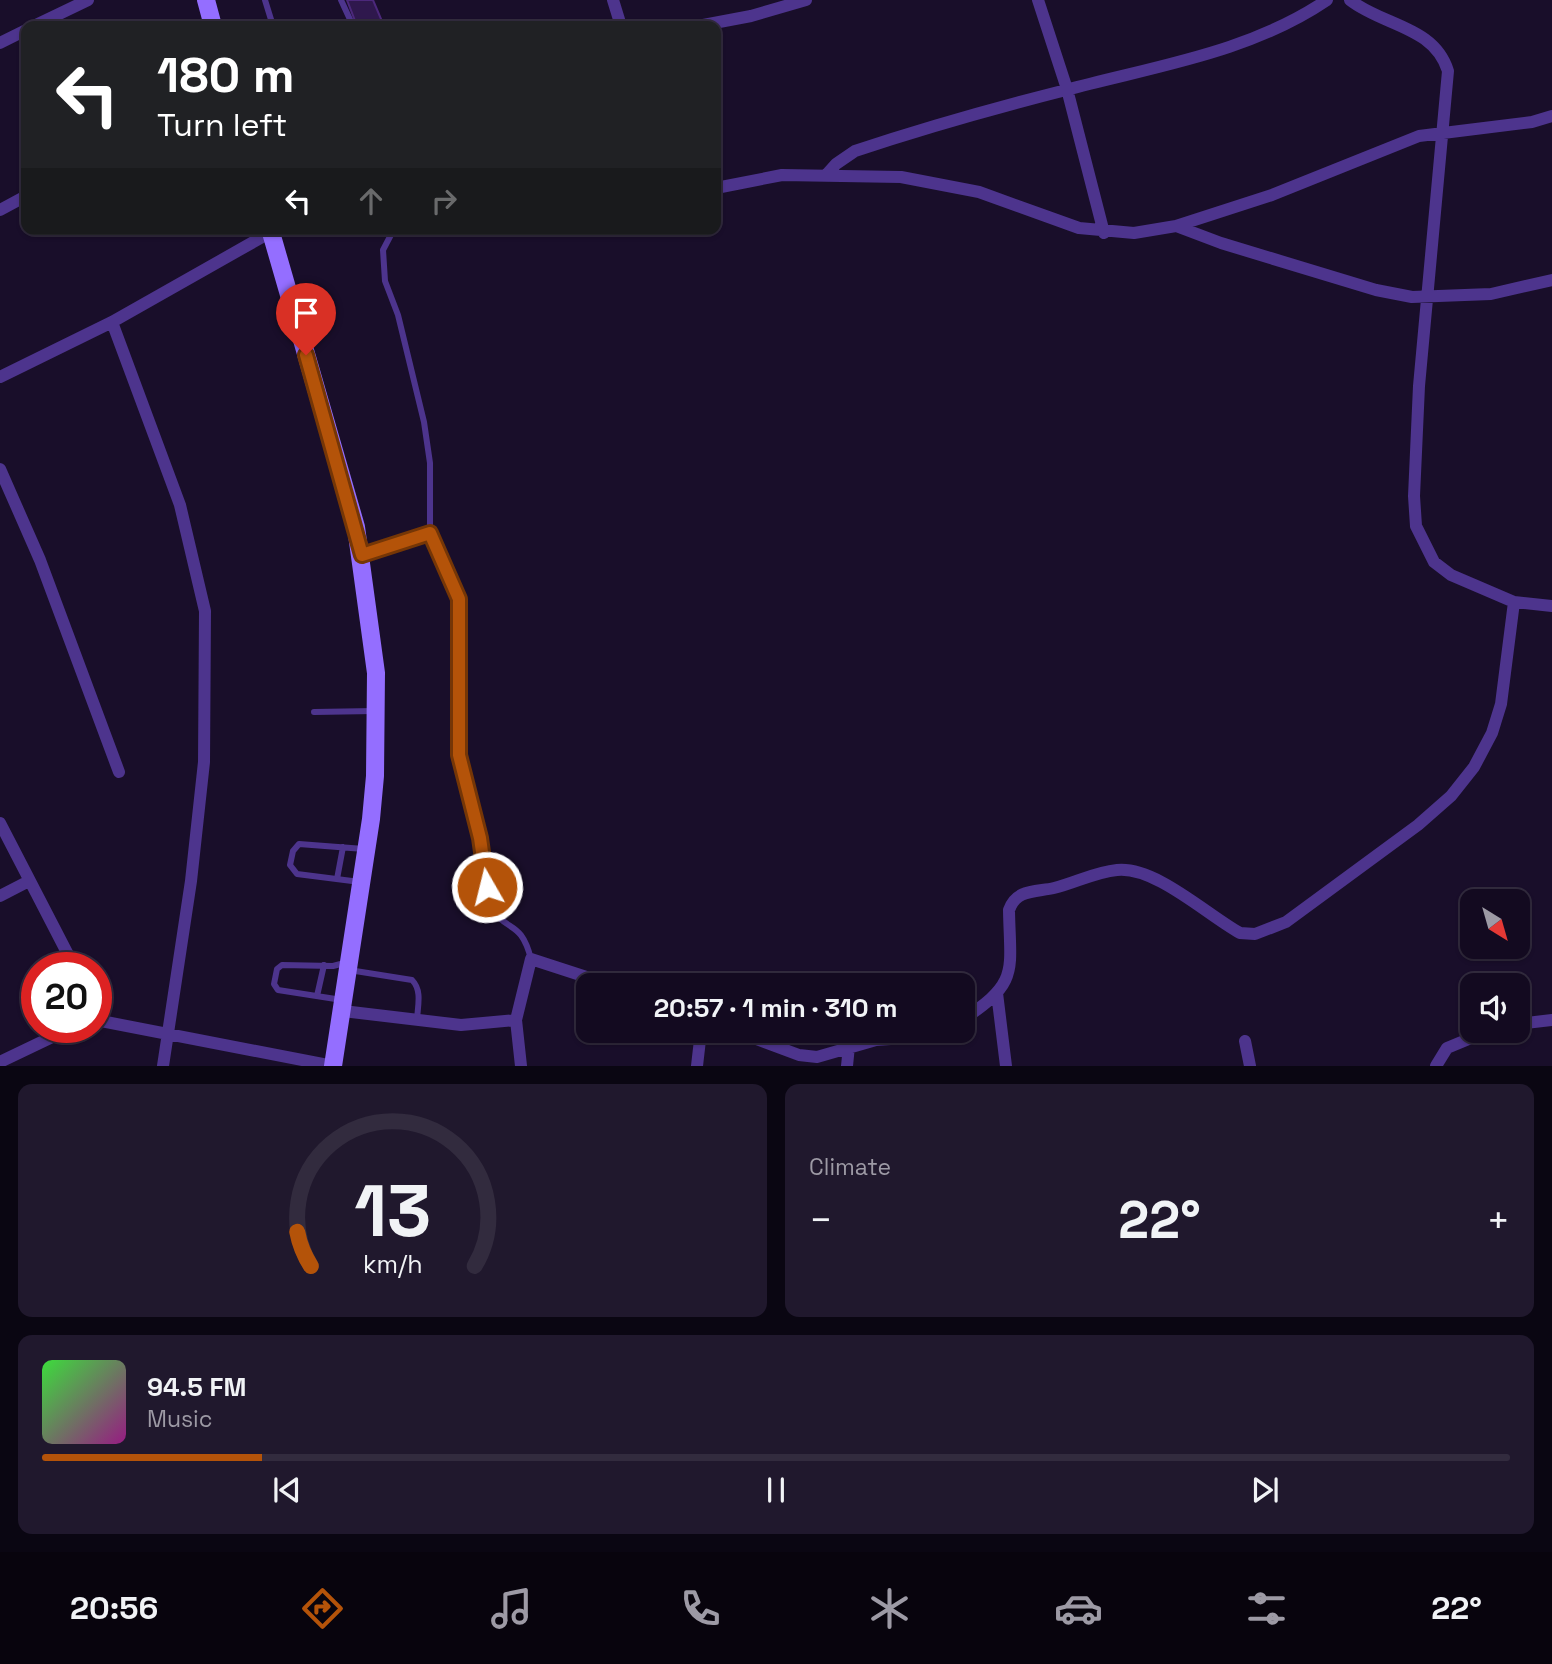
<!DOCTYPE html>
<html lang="en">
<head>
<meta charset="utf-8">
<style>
	body { margin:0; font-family:"Space Grotesk",sans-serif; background:#20182d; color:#f1f3f6; height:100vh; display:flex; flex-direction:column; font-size:26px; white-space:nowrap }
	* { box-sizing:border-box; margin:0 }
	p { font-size:23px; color:#9d9aa5 }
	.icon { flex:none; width:38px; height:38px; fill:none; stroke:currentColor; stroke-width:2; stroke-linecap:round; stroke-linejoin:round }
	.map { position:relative; height:1066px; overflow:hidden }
	.panel { display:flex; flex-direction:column; gap:18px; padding:18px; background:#0a0612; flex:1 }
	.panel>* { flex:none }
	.hud { position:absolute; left:21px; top:21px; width:700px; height:214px; border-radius:14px; box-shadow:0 2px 5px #0004,0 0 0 2px #322b3e; background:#202124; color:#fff; overflow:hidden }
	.needle { width:46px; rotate:143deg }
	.controls { position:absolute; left:1460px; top:889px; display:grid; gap:14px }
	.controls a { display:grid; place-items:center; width:70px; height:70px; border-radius:14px; background:#130a20; box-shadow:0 2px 5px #0004,0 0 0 2px #322b3e; font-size:35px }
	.speed { position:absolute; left:21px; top:952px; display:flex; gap:14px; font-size:35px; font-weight:700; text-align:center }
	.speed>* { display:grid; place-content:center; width:91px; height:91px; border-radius:50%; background:#130a20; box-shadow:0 2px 5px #0004,0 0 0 2px #322b3e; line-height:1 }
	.speed .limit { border:10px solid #d22; background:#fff; color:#111 }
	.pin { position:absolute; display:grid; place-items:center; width:60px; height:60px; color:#fff; margin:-72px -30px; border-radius:50% 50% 50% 0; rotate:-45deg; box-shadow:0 0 7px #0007 }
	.pin .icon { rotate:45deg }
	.me { position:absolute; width:77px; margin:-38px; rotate:352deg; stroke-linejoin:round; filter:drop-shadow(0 0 5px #0008) }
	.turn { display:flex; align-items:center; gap:24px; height:147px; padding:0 21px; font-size:32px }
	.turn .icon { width:91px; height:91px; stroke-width:2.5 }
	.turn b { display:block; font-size:49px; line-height:60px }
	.lanes { display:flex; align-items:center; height:66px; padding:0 21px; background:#0003; justify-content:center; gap:35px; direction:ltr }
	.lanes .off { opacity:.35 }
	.big { font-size:52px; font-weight:700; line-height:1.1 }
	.panel .tile { flex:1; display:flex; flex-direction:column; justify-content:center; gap:10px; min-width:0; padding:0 24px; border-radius:14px; background:#20182d }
	.panel .dial { align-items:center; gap:0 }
	.dial svg { height:182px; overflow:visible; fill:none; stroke:#322b3e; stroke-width:7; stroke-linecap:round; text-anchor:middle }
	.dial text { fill:#f1f3f6; stroke:none }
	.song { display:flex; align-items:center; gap:21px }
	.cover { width:84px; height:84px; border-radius:10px; background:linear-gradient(135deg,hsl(120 70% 55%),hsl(310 70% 35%)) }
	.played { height:7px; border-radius:4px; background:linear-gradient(90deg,#b45309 15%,#322b3e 15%) }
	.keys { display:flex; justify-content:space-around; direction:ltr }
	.heat { display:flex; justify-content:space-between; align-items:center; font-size:38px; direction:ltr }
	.panel .tiles { flex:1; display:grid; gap:18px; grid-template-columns:1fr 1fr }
	.tile:last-child { grid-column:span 2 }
	.trip { position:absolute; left:576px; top:973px; width:399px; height:70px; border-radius:14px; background:#130a20; box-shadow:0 2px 5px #0004,0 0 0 2px #322b3e; font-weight:700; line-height:70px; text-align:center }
	.tabs { display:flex; height:112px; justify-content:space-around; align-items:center; background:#08040d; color:#9d9aa5 }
	.tabs .icon { width:49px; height:49px }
	.tabs .current { color:#b45309 }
	.tabs b { font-size:32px; color:#f1f3f6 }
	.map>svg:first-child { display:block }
</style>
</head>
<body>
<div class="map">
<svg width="1552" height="1066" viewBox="0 0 1552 1066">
	<rect width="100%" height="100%" fill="#190e2a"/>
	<path fill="#2f184d" stroke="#4c287b" stroke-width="2" d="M347 0H373L384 26H357Z"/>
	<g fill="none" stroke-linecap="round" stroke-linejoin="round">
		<path stroke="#4d348d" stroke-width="6" d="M265 0 273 26
			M341 0 353 26
			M394 229 383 250 385 281 398 315 424 422 430 463V533L459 599V756L480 838 492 909C508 933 521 920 531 959
			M508 229 568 233 587 229
			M362 555 430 533
			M314 712 374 711
			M337 879 343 847
			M360 882 297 874 290 865 293 851 299 844 364 849
			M349 970 412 980C422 990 418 1005 417 1019
			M317 996 324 965
			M342 1000 278 990 274 984 277 969 282 965 333 966 348 962"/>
		<path stroke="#4d348d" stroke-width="12" d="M613 0 621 26
			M1038 0 1067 89 1104 233
			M1350 0C1383 26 1434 26 1448 71L1419 386 1414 496 1416 526 1434 562 1451 575 1514 602 1552 606
			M34 26 88 0
			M698 26 751 16 806 0
			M0 43 26 30
			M827 174 836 164 855 151C924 128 995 108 1066 90 1155 66 1249 53 1327 0
			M716 188 782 175 901 177 979 192 1079 228 1134 233 1176 226 1272 195 1419 136 1532 122 1552 116
			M0 210 26 196
			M1176 226 1221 243 1376 290 1412 297 1491 294 1552 280
			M112 322 180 505 205 611 204 762 191 881 163 1066
			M0 377 112 322 271 232
			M0 469 40 560 119 772
			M0 823 75 968
			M0 896 29 881
			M997 993 1006 1066
			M343 1011 461 1025 516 1020
			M96 1020 333 1066
			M962 1020C1020 982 1010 972 1009 910 1016 889 1036 892 1054 888 1075 883 1095 872 1117 870 1155 866 1206 914 1240 933L1255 934 1286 922 1418 825 1451 796 1474 767 1492 733 1501 704 1514 602
			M1517 1024 1552 1020
			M735 1031 799 1055 817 1057 876 1040 920 1037 943 1031
			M1245 1041 1250 1066
			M0 1062 73 1027
			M521 1066 516 1020 531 959 611 985
			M697 1066 701 1031
			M847 1066 849 1046
			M1436 1066 1447 1048 1488 1031"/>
		<path stroke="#946eff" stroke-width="18" d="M206 0 213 26
			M270 229 356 527 376 673 375 776 371 819 333 1066"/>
	</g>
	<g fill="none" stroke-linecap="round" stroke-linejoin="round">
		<defs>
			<path id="route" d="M306 355 362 555 430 533 459 599V755L480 838 487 887"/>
		</defs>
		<use href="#route" stroke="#753606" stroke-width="18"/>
		<use href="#route" stroke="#b45309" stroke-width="12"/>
	</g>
</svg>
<div class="controls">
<a><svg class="needle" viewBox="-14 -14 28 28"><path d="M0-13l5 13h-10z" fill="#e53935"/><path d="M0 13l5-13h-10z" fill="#9d9aa5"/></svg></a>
<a><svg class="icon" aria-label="sound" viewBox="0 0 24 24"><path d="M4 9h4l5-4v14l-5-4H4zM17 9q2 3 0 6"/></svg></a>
</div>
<div class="speed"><div class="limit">20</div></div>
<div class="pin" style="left:306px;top:355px;background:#d93025"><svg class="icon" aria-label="arrive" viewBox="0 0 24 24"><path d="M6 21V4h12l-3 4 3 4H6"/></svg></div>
<svg class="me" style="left:487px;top:887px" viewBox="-20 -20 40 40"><circle r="17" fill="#b45309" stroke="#fff" stroke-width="3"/><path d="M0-11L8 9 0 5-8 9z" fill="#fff"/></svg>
<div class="trip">20:57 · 1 min · 310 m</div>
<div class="hud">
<div class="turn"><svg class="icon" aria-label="left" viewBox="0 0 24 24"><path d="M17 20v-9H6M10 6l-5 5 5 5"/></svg><div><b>180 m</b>Turn left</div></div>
<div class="lanes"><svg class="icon" aria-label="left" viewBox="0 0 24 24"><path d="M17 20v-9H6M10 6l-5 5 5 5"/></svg><svg class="icon off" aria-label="ahead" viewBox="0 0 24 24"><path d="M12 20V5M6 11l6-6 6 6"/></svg><svg class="icon off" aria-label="right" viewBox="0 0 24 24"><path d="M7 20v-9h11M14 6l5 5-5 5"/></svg></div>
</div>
</div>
<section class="panel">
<div class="tiles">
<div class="tile dial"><svg viewBox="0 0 100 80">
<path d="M14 69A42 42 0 1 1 86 69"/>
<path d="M14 69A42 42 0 0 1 8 54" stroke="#b45309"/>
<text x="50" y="56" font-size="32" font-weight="700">13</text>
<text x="50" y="72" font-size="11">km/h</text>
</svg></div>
<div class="tile"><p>Climate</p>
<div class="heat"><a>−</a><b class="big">22°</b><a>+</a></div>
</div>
<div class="tile">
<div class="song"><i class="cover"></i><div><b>94.5 FM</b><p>Music</p></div></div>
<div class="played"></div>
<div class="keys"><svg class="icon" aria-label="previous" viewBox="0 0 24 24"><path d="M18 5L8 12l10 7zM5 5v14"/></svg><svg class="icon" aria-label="pause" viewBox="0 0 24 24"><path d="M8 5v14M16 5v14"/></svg><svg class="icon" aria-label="next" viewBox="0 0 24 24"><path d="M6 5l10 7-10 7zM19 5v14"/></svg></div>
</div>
</div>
</section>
<nav class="tabs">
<b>20:56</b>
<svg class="icon current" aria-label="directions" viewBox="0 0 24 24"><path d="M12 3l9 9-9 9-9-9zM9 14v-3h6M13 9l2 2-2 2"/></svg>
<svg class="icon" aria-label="music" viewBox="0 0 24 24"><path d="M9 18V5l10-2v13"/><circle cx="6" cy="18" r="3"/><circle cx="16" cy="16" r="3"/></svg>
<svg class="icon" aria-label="phone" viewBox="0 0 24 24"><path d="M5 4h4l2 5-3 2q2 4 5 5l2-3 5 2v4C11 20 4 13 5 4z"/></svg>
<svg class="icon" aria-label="climate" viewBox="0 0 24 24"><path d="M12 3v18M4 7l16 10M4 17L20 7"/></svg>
<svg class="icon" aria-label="car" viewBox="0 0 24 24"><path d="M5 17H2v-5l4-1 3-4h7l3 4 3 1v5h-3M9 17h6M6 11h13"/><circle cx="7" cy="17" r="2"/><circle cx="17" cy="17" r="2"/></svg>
<svg class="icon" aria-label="filters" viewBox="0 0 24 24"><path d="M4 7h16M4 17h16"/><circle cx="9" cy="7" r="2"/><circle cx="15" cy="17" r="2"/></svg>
<b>22°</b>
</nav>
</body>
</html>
